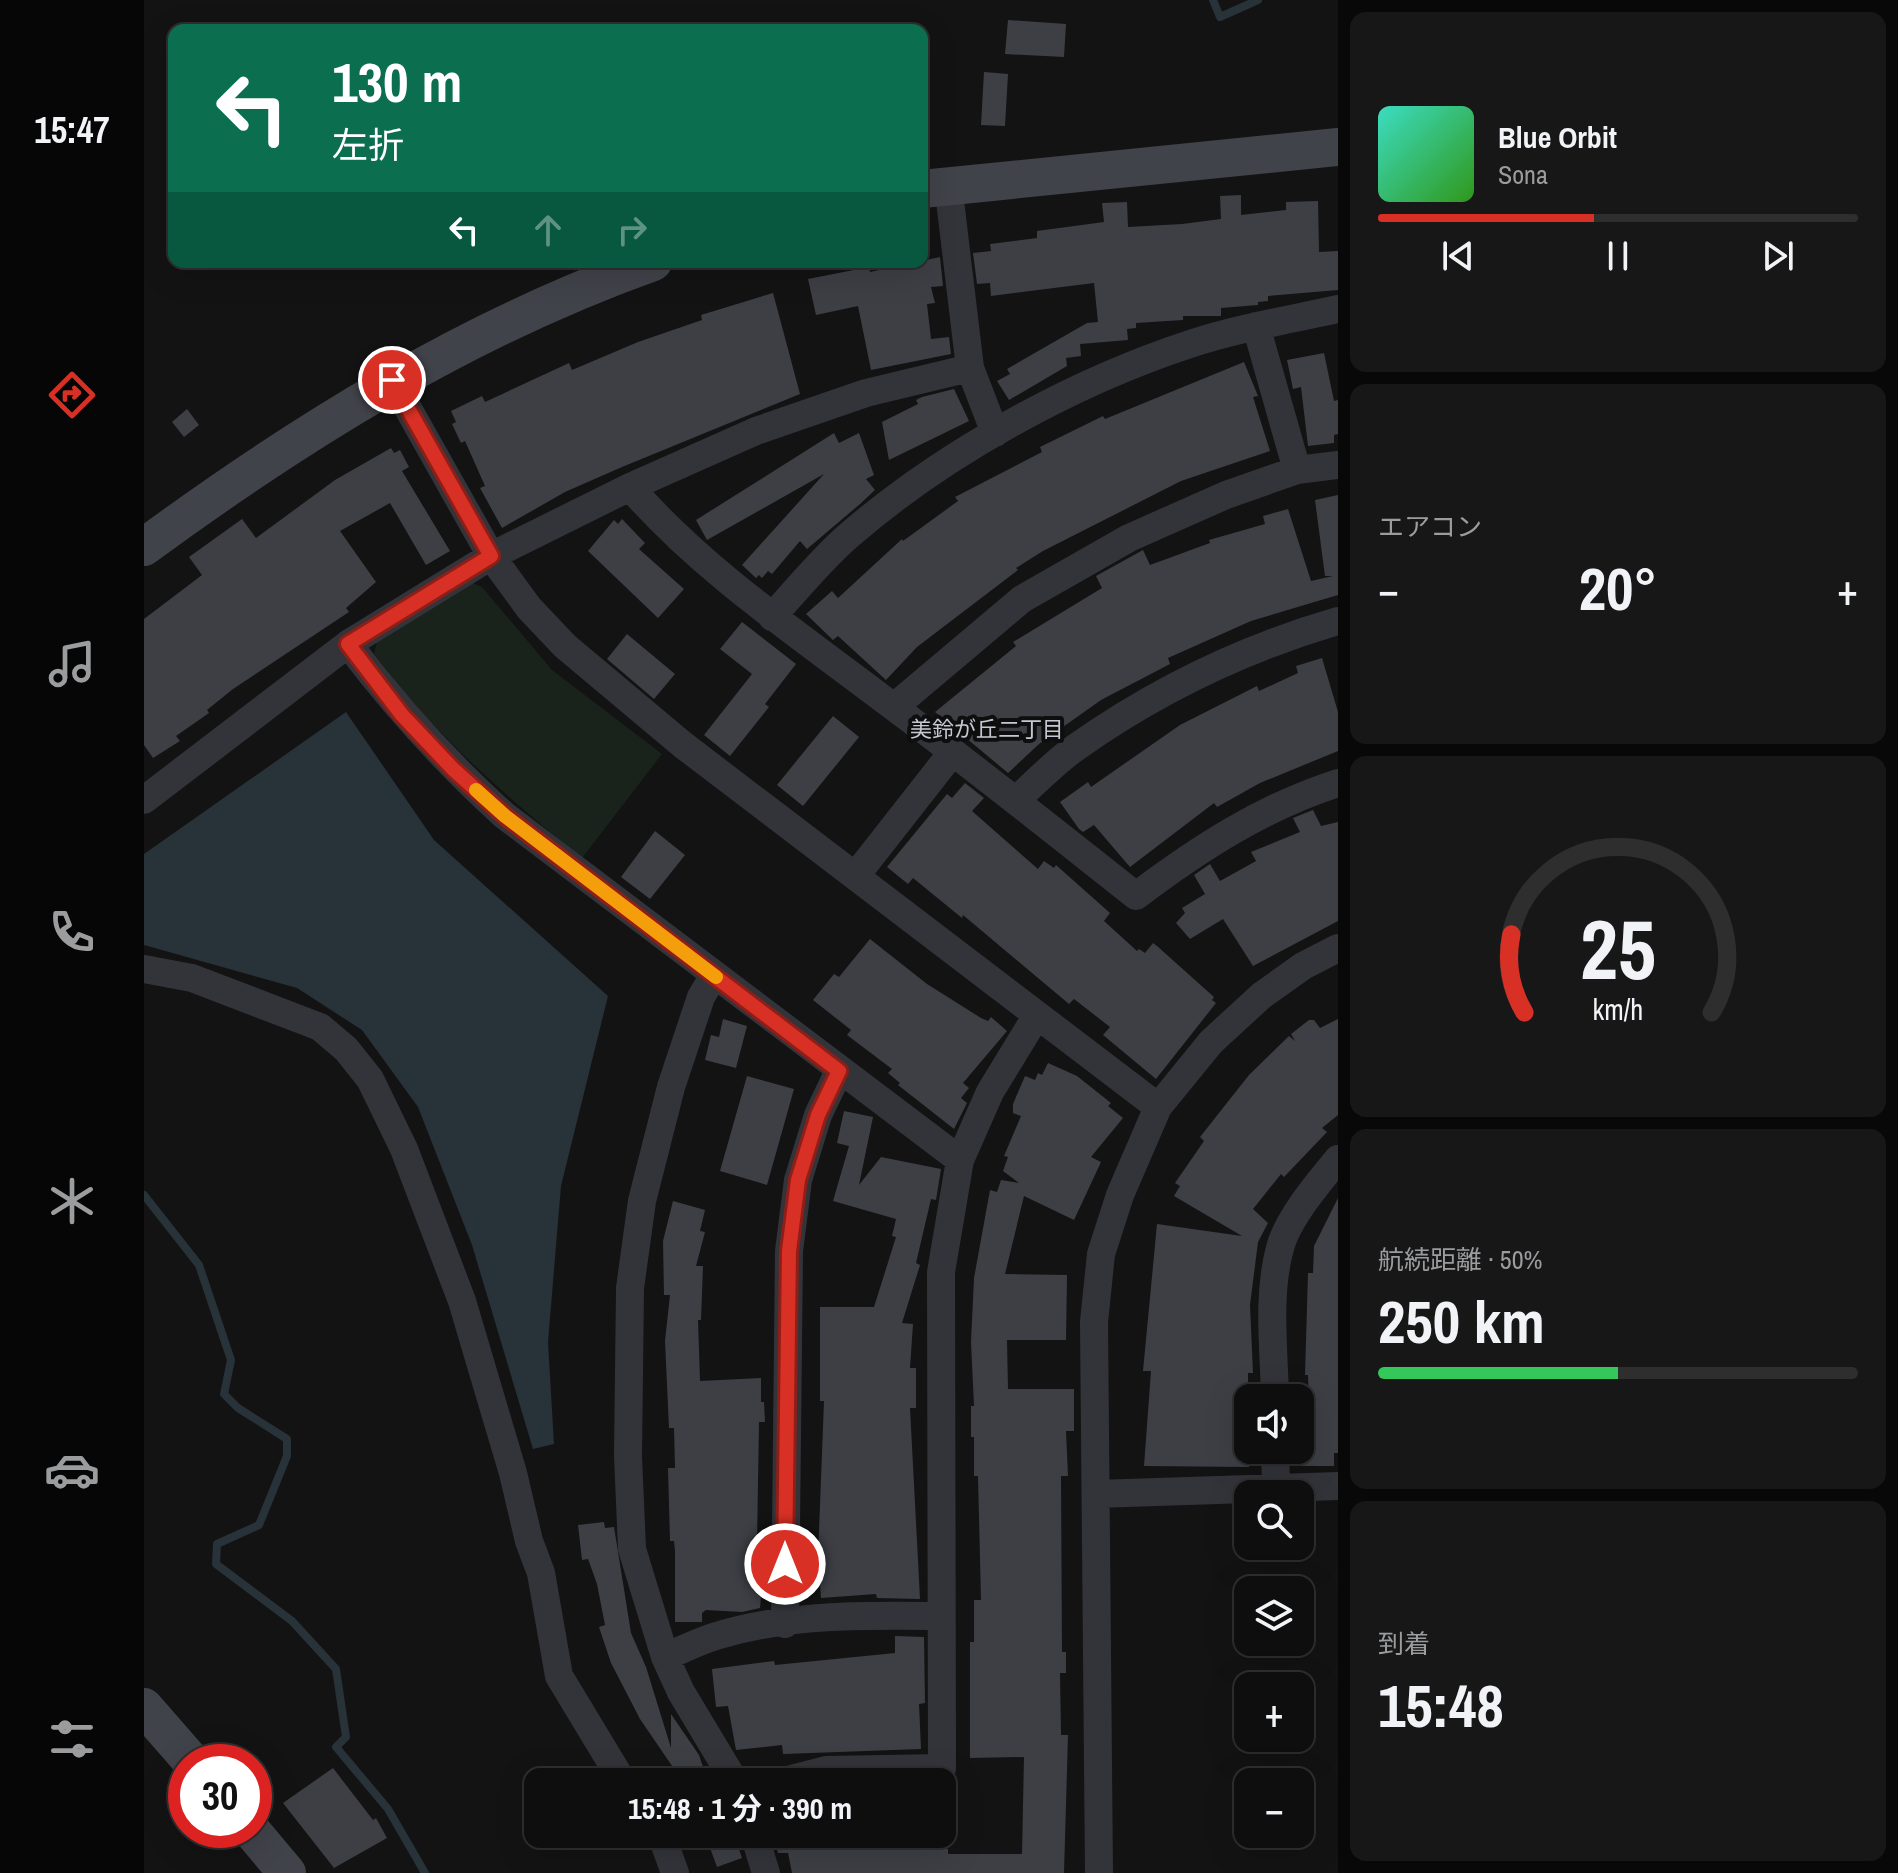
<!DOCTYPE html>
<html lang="ja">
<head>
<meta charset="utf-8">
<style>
	body { margin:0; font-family:"Archivo Narrow","Noto Sans JP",sans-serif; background:#171718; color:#f1f3f6; height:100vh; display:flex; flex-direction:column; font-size:30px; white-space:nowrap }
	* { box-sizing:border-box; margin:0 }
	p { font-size:26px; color:#9b9c9e }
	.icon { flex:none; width:44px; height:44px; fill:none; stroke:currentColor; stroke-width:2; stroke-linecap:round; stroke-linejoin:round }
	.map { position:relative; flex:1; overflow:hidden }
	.drawer { display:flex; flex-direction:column; gap:12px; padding:12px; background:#080808; width:560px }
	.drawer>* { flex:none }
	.hud { position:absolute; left:24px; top:24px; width:760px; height:244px; border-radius:16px; box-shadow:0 8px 32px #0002,0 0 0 2px #2e2e2f; background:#0b6e4f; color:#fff; overflow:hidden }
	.fabs { position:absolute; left:1090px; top:1384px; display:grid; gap:16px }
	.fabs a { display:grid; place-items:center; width:80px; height:80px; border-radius:16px; background:#0e0e0f; box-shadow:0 8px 32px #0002,0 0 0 2px #2e2e2f; font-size:40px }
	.speed { position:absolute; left:24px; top:1744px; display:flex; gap:16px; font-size:40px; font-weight:700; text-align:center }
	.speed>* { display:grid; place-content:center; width:104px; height:104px; border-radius:50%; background:#0e0e0f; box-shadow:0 8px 32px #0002,0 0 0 2px #2e2e2f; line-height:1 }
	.speed .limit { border:12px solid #d22; background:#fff; color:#111 }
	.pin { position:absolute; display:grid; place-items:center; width:68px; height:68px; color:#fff; margin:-34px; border:4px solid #fff; border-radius:50%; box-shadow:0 2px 8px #0007 }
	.me { position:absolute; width:88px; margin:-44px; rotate:0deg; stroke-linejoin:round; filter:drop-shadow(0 0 6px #0008) }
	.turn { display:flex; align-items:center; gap:28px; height:168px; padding:0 32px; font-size:36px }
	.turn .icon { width:104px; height:104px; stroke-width:2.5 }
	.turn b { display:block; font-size:56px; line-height:68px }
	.lanes { display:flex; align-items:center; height:76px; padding:0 32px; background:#0003; justify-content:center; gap:40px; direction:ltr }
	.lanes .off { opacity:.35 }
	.big { font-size:60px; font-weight:700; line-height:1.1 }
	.drawer .card { flex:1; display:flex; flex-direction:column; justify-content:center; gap:12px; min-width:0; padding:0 28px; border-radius:16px; background:#171718 }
	.drawer .dial { align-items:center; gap:0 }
	.dial svg { height:208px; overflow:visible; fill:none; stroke:#2e2e2f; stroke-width:7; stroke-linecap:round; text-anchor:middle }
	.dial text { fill:#f1f3f6; stroke:none }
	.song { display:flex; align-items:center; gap:24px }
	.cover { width:96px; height:96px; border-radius:12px; background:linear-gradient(135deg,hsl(170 70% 55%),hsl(110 70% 35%)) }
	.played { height:8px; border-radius:4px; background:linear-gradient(90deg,#d93025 45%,#2e2e2f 45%) }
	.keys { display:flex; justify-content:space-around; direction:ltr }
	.heat { display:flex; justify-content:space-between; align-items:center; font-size:44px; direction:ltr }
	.charge { height:12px; border-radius:6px; background:linear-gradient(90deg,#34c759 50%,#2e2e2f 0) }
	.trip { position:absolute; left:380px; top:1768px; width:432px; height:80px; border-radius:16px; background:#0e0e0f; box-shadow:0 8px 32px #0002,0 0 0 2px #2e2e2f; font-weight:700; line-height:80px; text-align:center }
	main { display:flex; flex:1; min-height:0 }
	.dock { display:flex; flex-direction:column; width:144px; justify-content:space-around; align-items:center; background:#060606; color:#9b9c9e }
	.dock .icon { width:56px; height:56px }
	.dock .current { color:#d93025 }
	.dock b { font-size:36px; color:#f1f3f6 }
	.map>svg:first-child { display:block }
</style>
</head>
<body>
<main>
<nav class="dock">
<b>15:47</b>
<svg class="icon current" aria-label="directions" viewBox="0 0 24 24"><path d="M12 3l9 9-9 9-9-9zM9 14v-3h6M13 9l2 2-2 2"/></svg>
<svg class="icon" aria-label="music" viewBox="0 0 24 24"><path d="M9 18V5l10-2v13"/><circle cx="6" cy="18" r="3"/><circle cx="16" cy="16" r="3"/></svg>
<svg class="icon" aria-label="phone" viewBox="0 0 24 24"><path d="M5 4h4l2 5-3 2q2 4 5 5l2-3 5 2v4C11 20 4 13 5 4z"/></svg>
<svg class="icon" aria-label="climate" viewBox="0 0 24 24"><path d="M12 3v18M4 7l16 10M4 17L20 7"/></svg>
<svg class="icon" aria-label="car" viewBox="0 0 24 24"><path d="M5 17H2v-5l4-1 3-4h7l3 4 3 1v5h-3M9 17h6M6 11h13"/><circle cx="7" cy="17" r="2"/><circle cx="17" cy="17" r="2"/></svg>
<svg class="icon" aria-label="filters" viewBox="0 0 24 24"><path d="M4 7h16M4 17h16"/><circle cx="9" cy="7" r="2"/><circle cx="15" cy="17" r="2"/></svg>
</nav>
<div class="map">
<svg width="1194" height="1873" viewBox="0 0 1194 1873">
	<rect width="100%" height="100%" fill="#131314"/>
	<path fill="#1a231b" d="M326 582 338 587 408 670 518 754 438 858C361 796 290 734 230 654L233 642Z"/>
	<path fill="#283239" d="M202 712 290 840 464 996 417 1186 404 1342 410 1444 389 1449 328 1245 274 1107 218 1030 153 988 0 945V854Z"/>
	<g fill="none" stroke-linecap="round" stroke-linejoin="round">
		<path stroke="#283239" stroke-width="8" d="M1069 0 1076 17 1114 0
			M0 1195 55 1265 87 1360 80 1394 94 1408 143 1439V1456L115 1525 73 1544 72 1564 148 1621 192 1669 202 1737 192 1747 244 1809 281 1873"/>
	</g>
	<path fill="#3e3f45" d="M864 20 922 24 920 57 861 54Z
		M840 72 864 74 861 126 837 125Z
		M1097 195V215L1142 210V202L1174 201 1175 252 1194 251V290L1124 296V301L1114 302V305L1077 308V316H1039V320L992 323V328L983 329 984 340 936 344 937 356 922 358 923 366 865 400 853 381 866 374 863 369 943 323 954 322 950 283 847 296 846 283 833 284 829 253 847 251 846 244 893 238V231L960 222 958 203 983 202 984 227 1038 224 1077 219 1076 196Z
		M796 257 799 286 787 287 791 303 783 304 787 339 805 337 807 354 727 370 714 306 672 315 664 279 725 267 726 272Z
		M629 293 656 394 478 467 421 492 358 528 336 488 341 486 321 441 317 443 308 424 312 422 307 411 338 396 341 402 425 363 428 370 494 342 558 320 557 315Z
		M1180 353 1190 401 1194 400V434L1190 435V443L1164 446 1157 387 1149 389 1143 360Z
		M1100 362 1114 396 1109 397 1126 451 1037 481 899 551 872 568 874 570 773 647 742 680 694 636 689 640 662 614 688 591 694 598 758 539 759 541 814 501 811 497 898 452 896 447 959 416 961 419Z
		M810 389 825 421 745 460 738 422 774 404 772 400 778 397Z
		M43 409 55 425 40 437 28 422Z
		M690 433 695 443 715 433 730 475 722 479 731 490 716 504 663 549 656 541 628 574 624 571 618 578 615 575 612 578 598 565 680 474 563 540 552 520Z
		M247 448 250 453 256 450 265 467 258 471 306 551 282 565 246 503 196 531 232 582 202 608 205 612 89 689 63 710 65 713 32 736 36 741 9 758 0 745V619L58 575 45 557 98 519 112 538 191 480Z
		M1194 495V595L1107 621 1024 658 1026 664 957 700 895 744 864 773 791 712 872 646 869 642 958 588 952 576 999 550 1006 565 1066 543 1065 540 1121 524 1119 516 1144 509 1167 581 1189 576H1181L1171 500Z
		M478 519 501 543 495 549 540 589 514 618 444 551 470 520 474 524Z
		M598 622 652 664 621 704 625 707 586 756 560 735 608 674 576 649Z
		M483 634 531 674 510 699 463 659Z
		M1178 658 1194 712V751L1116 783 1073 807 1070 803 986 867 950 825 939 832 935 829 916 802 944 782 947 787 1036 725 1113 686 1115 691 1154 673 1152 666Z
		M689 716 715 737 659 806 633 785Z
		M821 783 840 798 828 811 894 869 900 861 910 868 912 865 966 913 960 921 993 951 995 949 1001 953 1009 943 1013 946 1070 997 1068 1000 1072 1003 1012 1079 959 1035 966 1027 930 999 925 1004 819 915 818 918 769 878 764 884 743 867 803 794 808 798Z
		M1169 810 1177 826 1194 822V921L1109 966 1079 919 1046 939 1032 923 1041 913 1038 908 1061 894 1050 875 1066 864 1076 881 1112 861 1107 852 1156 832 1149 818Z
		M511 831 541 855 506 899 477 877Z
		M726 939 783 984 837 1018 844 1021 847 1017 863 1031 819 1083 825 1088 817 1098 823 1103 810 1129 754 1085 756 1083 744 1073 748 1069 703 1035 707 1030 669 1000 690 974 695 977Z
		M579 1019 603 1026 592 1068 561 1060 567 1035 575 1037Z
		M1194 1019V1115L1178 1128 1183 1132 1140 1177 1137 1174 1109 1209 1124 1223 1114 1242 1106 1305 1109 1373H1104L1105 1467 1000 1466 1007 1371H999L1013 1224 1098 1236 1030 1196 1036 1186 1031 1183 1060 1141 1056 1137 1105 1075 1145 1036 1151 1041 1147 1034 1165 1020H1170L1176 1028Z
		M904 1063 933 1076 967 1103 964 1106 979 1118 947 1157 957 1162 930 1220 880 1196 861 1274 923 1275 922 1340H863L864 1389H930V1431H922L924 1476H917L918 1652H922V1673H916L917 1735H924L920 1873H648L644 1853H634L629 1834H784V1849H804V1854H878L880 1757 826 1758V1642H830V1600H837L834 1476H830V1437H827V1406H830L827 1342 830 1278 846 1190 853 1192 857 1180 875 1183 859 1171 864 1157 860 1156 877 1116 869 1113V1104L881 1076 891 1080 894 1073 898 1075Z
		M603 1076 650 1089 623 1185 576 1171Z
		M700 1111 729 1117 715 1185 737 1157 797 1169 792 1200 787 1199 772 1263 776 1265 758 1323 769 1324 766 1368H772V1408H766L776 1599 733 1598 732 1594 677 1598 674 1557 680 1401H676V1307H730L752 1237 748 1236 752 1219 689 1201 705 1146 693 1143Z
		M1194 1198V1453H1190V1466H1157V1436H1166L1164 1375H1161L1164 1273H1169L1170 1246Z
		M529 1201 561 1210 556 1231 561 1232 552 1266H559L557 1320H554L556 1381 617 1378V1402H620L621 1422H615L613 1542H620V1566L616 1608 598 1612 562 1610 558 1613V1622H531V1551L530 1541H526L524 1468H531L530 1428H525L521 1341 526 1295H520L519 1241Z
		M460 1522 461 1528 470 1527 487 1633 502 1667 527 1748V1714L555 1755 564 1782H539L496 1719 467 1663 455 1627 461 1625 453 1584 444 1559 438 1560 434 1525Z
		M751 1636 780 1637 781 1703 775 1704 777 1749 639 1754 638 1745 592 1750 584 1706 572 1707 568 1669 630 1661 631 1665 751 1653Z
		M189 1768 229 1820 232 1818 243 1838 190 1868 139 1803Z
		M561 1834H590L598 1858 573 1867Z"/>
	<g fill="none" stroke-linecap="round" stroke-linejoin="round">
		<path stroke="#33343a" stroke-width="28" d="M804 184 826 368 851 433
			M1112 326 1153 470
			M248 380 347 556 385 608 421 646 539 745 1014 1107
			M486 487C561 573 657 636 747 705 830 767 911 832 992 896 1054 849 1119 807 1194 783
			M628 617C652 590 676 561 703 537 797 455 927 383 1046 344 1094 328 1145 320 1194 309
			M204 644C252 707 302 763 361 816L816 1160
			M750 707 878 599 985 538 1082 495 1153 470 1194 465
			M0 800 204 644 347 556 486 487 612 431 722 393 826 368
			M872 800C891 783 910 763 931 748 1010 692 1101 648 1194 621
			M713 874 807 754
			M0 969 48 978 176 1027 202 1049 226 1079 260 1149 318 1301 369 1473 385 1541 397 1573 415 1676 479 1782
			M570 975 557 997 527 1087 498 1201 486 1288 484 1456 488 1549 521 1657 537 1692 591 1782
			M1131 1398C1130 1350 1123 1295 1136 1248 1144 1218 1175 1182 1194 1159
			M1131 1450 1132 1487
			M952 1494 1194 1486
			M641 1624 645 1251 654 1180 674 1115 695 1071
			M521 1657C540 1649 559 1639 579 1634 648 1614 725 1615 796 1616
			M636 1782 682 1770 798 1768 797 1272 816 1160 846 1092 893 1015
			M517 1834 531 1873
			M610 1834 622 1873
			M955 1873 950 1322 957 1254 976 1195 1014 1107 1067 1042 1117 996 1159 966 1194 948"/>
		<path stroke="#41434a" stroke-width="38" d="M778 189 1194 147
			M0 547C158 431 324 328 509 262
			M0 1707 48 1762
			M107 1830 143 1873"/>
	</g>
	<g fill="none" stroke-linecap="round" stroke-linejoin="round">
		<defs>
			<path id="route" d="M248 380 347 556 204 644 258 715 309 769 361 816 695 1071 674 1115 654 1180 645 1251 641 1564"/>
		</defs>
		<use href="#route" stroke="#8d1f18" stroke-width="20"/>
		<use href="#route" stroke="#d93025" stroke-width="14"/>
		<path stroke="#f59e0b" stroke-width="14" d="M332 790 361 816 572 977"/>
	</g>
	<g text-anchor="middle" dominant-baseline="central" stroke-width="8" stroke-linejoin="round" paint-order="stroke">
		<g font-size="22" fill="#c4c8d2" stroke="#0e0e0f">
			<text x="843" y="729">美鈴が丘二丁目</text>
		</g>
	</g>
</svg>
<div class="fabs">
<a><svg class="icon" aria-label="sound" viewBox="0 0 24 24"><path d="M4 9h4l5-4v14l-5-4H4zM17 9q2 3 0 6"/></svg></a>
<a><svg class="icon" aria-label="search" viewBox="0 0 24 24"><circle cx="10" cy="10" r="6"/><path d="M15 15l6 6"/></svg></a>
<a><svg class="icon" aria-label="layers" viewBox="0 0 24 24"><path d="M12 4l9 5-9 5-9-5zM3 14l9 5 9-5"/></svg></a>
<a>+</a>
<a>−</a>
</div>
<div class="speed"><div class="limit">30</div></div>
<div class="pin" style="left:248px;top:380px;background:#d93025"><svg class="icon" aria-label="arrive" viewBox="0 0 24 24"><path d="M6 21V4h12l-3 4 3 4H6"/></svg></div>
<svg class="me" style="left:641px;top:1564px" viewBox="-20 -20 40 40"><circle r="17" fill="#d93025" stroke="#fff" stroke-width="3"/><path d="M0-11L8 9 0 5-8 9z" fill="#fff"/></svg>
<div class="trip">15:48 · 1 分 · 390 m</div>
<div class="hud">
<div class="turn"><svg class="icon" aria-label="left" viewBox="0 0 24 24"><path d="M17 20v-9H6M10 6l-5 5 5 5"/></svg><div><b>130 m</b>左折</div></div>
<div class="lanes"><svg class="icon" aria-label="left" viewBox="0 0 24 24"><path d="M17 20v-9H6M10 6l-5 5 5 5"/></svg><svg class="icon off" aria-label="ahead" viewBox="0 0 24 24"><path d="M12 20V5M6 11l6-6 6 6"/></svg><svg class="icon off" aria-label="right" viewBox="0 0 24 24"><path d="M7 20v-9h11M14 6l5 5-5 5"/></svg></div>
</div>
</div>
<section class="drawer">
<div class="card">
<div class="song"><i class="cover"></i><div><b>Blue Orbit</b><p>Sona</p></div></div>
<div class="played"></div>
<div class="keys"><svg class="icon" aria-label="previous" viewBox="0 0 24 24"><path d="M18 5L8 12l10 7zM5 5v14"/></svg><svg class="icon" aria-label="pause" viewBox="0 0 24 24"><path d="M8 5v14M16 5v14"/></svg><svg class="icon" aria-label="next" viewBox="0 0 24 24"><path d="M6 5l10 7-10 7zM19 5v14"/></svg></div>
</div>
<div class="card"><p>エアコン</p>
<div class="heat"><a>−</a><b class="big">20°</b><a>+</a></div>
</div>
<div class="card dial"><svg viewBox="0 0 100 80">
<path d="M14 69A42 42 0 1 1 86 69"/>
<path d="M14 69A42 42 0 0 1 9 39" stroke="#d93025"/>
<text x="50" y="56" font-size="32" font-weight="700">25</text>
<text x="50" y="72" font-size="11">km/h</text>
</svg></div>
<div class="card"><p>航続距離 · 50%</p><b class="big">250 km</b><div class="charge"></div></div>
<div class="card"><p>到着</p><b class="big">15:48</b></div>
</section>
</main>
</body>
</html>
